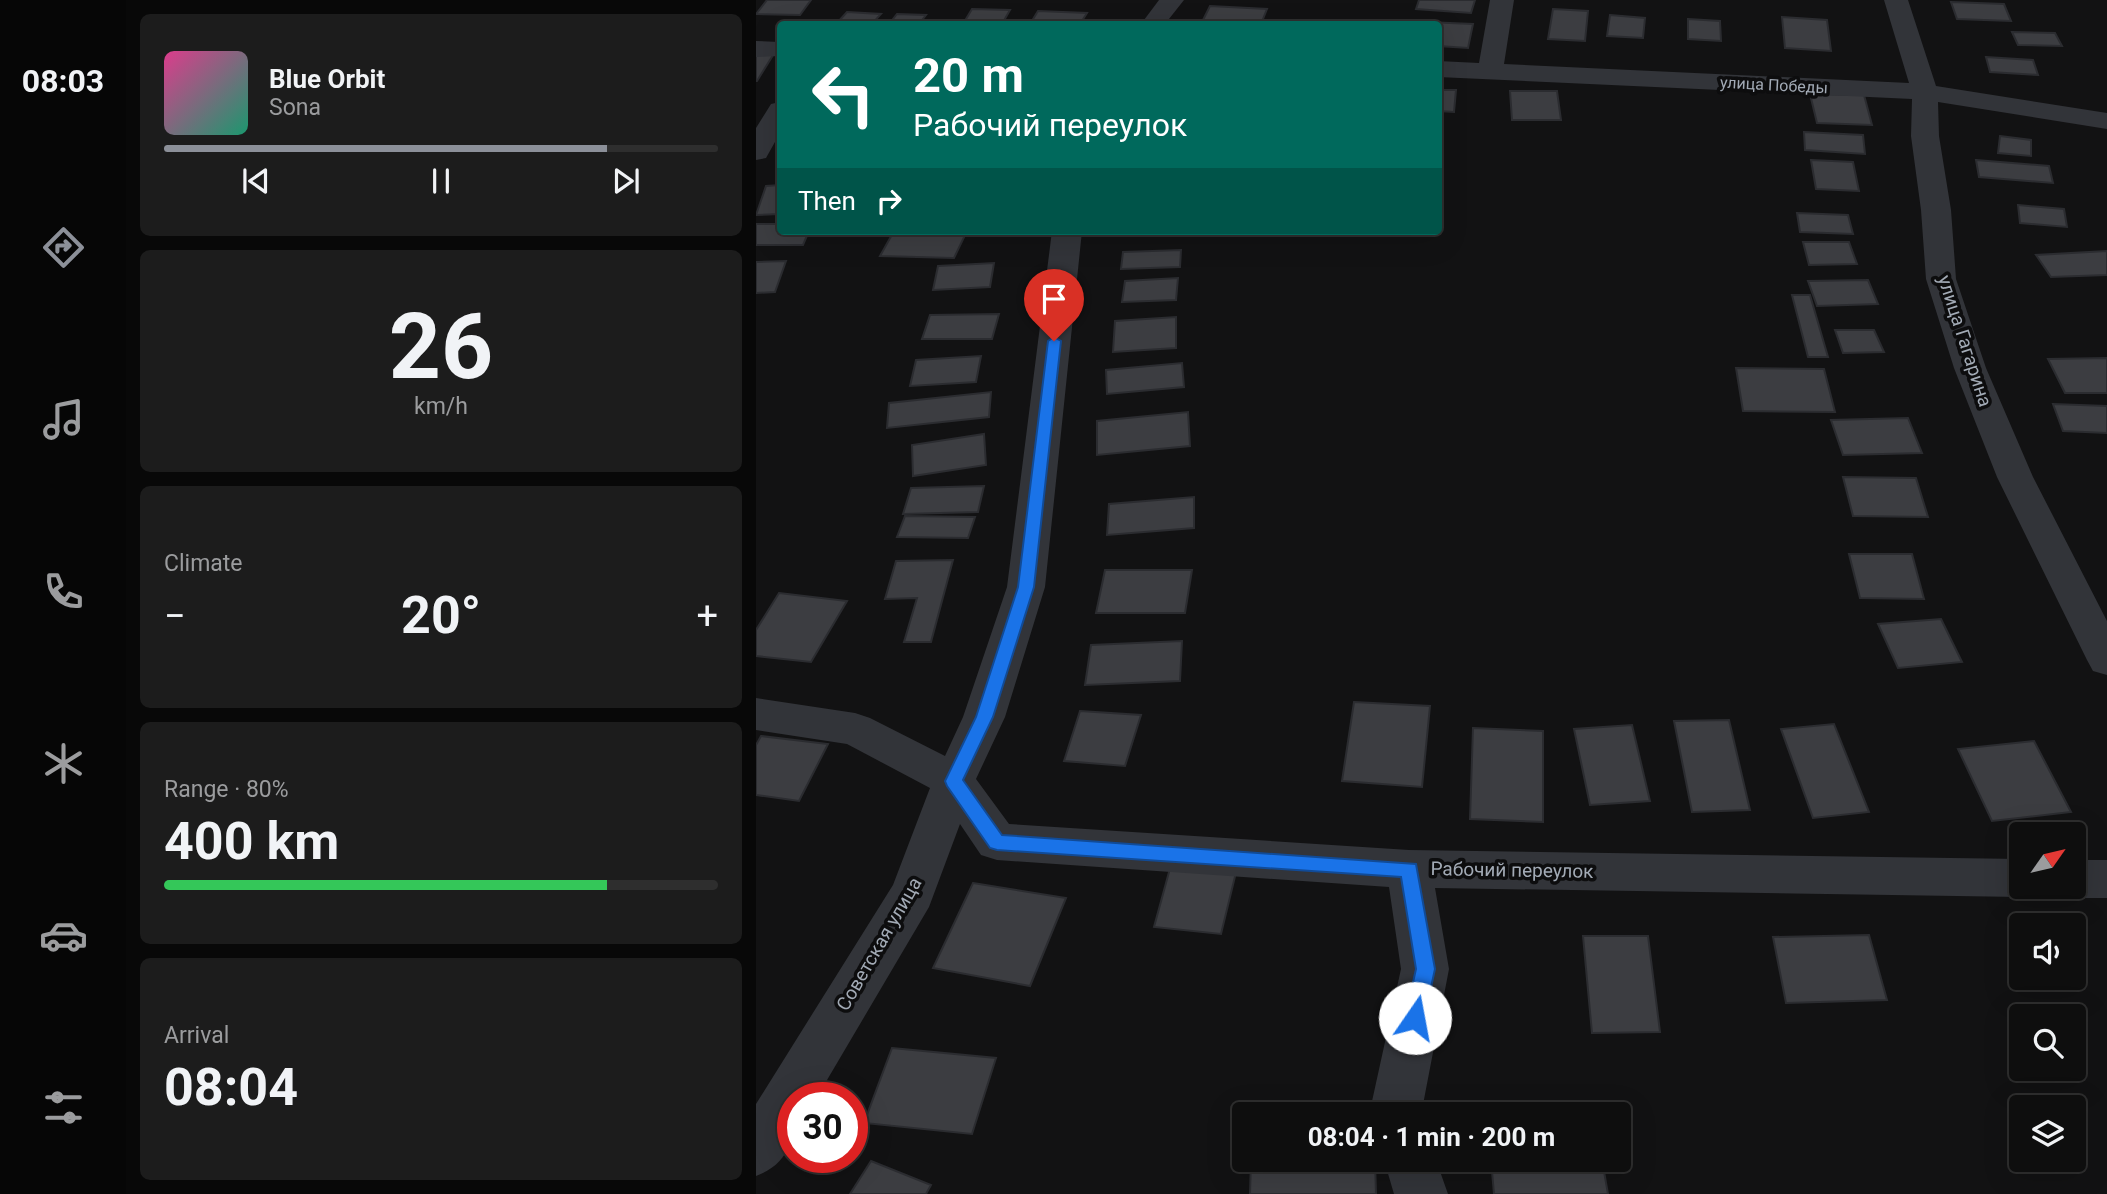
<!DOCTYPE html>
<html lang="en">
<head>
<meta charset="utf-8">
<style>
	body { margin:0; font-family:Roboto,sans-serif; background:#1c1c1c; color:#f1f3f6; height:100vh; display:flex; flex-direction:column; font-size:26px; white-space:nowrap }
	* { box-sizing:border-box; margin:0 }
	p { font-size:23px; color:#9b9c9e }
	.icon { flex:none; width:38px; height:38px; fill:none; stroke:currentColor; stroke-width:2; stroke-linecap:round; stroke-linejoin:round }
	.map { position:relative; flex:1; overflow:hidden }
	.details { display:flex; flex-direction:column; gap:14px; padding:14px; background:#080808; width:630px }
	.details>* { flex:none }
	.banner { position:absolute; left:21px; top:21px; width:665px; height:214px; border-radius:7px; box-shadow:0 7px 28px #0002,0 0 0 2px #2e2e2e; background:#00695c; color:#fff; overflow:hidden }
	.needle { width:46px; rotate:56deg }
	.tools { position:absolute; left:1253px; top:822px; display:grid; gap:14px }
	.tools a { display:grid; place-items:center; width:77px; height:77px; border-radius:7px; background:#0e0e0e; box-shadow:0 7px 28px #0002,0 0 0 2px #2e2e2e; font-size:35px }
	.speed { position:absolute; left:21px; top:1082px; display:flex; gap:14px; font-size:35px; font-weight:700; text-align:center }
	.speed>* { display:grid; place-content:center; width:91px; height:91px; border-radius:50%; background:#0e0e0e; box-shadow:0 7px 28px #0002,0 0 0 2px #2e2e2e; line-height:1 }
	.speed .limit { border:10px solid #d22; background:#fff; color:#111 }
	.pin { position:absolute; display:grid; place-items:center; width:60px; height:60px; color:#fff; margin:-72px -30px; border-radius:50% 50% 50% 0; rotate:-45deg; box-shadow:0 0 7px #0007 }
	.pin .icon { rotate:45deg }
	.me { position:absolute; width:77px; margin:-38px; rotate:12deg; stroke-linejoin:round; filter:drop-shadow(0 0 5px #0008) }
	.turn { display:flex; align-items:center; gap:24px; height:147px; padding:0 21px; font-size:32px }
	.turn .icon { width:91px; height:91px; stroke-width:2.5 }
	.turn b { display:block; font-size:49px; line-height:60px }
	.then { display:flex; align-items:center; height:66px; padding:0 21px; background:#0003; gap:14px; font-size:26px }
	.big { font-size:52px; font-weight:700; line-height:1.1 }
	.details .card { flex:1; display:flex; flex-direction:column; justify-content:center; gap:10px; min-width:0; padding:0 24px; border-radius:10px; background:#1c1c1c }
	.details .dial { align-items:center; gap:0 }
	.dial b { font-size:91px; line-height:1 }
	.song { display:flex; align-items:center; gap:21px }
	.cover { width:84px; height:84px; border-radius:10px; background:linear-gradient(135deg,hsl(330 70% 55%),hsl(160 70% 35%)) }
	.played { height:7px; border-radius:4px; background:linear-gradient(90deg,#8c9099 80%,#2e2e2e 80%) }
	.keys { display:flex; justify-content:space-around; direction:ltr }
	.heat { display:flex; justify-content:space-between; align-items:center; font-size:38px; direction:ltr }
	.charge { height:10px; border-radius:5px; background:linear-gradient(90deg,#34c759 80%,#2e2e2e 0) }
	.trip { position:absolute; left:476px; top:1102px; width:399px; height:70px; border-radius:7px; background:#0e0e0e; box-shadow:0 7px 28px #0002,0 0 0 2px #2e2e2e; font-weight:700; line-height:70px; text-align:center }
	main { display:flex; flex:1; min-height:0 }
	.menu { display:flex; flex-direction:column; width:126px; justify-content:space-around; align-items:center; background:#060606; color:#9b9c9e }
	.menu .icon { width:49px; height:49px }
	.menu .active { color:#8c9099 }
	.menu b { font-size:32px; color:#f1f3f6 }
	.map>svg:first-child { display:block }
</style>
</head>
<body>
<main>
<nav class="menu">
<b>08:03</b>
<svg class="icon active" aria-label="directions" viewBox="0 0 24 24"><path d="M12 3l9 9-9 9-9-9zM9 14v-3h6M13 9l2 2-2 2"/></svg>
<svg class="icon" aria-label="music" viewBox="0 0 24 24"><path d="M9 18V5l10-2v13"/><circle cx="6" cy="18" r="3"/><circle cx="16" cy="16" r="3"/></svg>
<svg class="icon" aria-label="phone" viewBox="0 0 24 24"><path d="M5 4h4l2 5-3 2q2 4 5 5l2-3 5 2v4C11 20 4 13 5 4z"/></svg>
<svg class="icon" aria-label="climate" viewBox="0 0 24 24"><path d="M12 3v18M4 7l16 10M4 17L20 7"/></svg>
<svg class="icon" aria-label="car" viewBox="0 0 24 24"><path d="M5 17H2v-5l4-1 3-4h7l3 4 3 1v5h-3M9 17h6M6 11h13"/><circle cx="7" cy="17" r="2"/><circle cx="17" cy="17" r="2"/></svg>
<svg class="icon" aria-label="filters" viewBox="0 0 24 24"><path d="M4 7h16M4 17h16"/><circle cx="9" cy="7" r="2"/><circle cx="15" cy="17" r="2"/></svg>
</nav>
<section class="details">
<div class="card">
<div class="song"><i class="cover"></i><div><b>Blue Orbit</b><p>Sona</p></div></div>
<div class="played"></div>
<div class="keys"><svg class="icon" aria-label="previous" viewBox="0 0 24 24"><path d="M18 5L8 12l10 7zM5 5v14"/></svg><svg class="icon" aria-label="pause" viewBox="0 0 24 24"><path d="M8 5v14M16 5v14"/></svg><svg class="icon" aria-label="next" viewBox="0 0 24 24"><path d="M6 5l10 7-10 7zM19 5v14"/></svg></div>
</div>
<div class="card dial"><b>26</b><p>km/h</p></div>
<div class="card"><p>Climate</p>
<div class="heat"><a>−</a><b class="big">20°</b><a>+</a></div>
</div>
<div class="card"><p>Range · 80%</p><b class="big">400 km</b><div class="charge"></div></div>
<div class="card"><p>Arrival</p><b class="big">08:04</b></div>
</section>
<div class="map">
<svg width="1351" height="1194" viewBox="0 0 1351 1194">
	<rect width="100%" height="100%" fill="#121213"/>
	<path fill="#3c3d41" stroke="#2b2c30" stroke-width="2" d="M11 0H55L44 15 0 14Z
		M663 0H719L715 13 660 9Z
		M1195 2 1248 4 1255 21 1201 19Z
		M454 6 511 9 505 24H445Z
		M216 9 254 10 246 24H207Z
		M797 9 832 11 829 41 792 39Z
		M282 11 331 13 324 24H274Z
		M91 12 125 14 116 24H80Z
		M141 14 170 15 163 24H133Z
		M854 15 889 18 887 38 851 36Z
		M1026 17 1071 20 1075 51 1029 48Z
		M932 19 964 21 965 41 932 39Z
		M598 21 632 22V24H597Z
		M670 22 717 24 712 48 682 46V24H669Z
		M1256 32 1299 33 1306 46 1262 45Z
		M0 52H19L1 81H0Z
		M1230 57 1277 60 1282 75 1234 72Z
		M682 90H700L698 112 682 111Z
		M754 91H801L805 120H756Z
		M1054 94 1108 95 1116 125 1061 123Z
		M1048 132 1107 135 1109 154 1049 150Z
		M1244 136 1275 140V156L1242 153Z
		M1055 160 1097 162 1103 191 1060 189Z
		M1220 160 1293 166 1297 183 1223 177Z
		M24 185V214L0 215 10 186Z
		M1262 205 1308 209 1311 227 1264 223Z
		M1041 213 1092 215 1097 234 1044 232Z
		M0 224H24V231H53L47 245H0Z
		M138 231H211L198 258 124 256Z
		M1047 242H1093L1101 264 1053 265Z
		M425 250 424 267 365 269 367 252Z
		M1351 251V275L1295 277 1280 255Z
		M30 261 19 292 0 293V262Z
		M238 263 234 287 177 290 182 266Z
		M422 278 420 300 366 302 369 281Z
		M1112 280 1122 304 1061 306 1052 281Z
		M1036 295H1054L1072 357H1052Z
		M243 314 236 339H166L174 315Z
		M420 317V348L357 352 359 321Z
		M1079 330H1118L1128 352 1087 353Z
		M225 356 220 382 154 386 160 360Z
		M1351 358V393H1309L1292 359Z
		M426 363 428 387 351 394 350 370Z
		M980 368 1068 369 1079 412 987 411Z
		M235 392 233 417 131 428 133 403Z
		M1297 404 1351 406V433L1307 431Z
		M432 412 434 446 341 455V421Z
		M1152 418 1166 453 1087 455 1075 420Z
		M228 434 230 465 157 476 156 445Z
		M1087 477 1160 478 1172 517 1097 516Z
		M228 486 222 512 147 514 155 488Z
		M438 497V528L351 535 353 504Z
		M149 516 219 517 212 538 141 537Z
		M1093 554H1156L1168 599 1104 598Z
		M197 560 175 642H148L161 598 129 599 140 561Z
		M349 570H436L429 613H340Z
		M23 593 91 601 55 662 0 656V630Z
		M1185 619 1206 662 1142 668 1122 624Z
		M426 641 424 681 329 685 335 645Z
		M598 702 674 706 666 787 586 781Z
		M324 711 385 715 369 766 308 761Z
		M973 720 994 810 936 812 918 721Z
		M1078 724 1113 812 1057 818 1025 729Z
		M876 725 894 801 834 805 818 729Z
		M717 728 787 731V822L714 819Z
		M5 736 72 744 43 801 0 795V745Z
		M1278 741 1315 812 1236 821 1202 749Z
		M419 850 484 856 465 934 398 927Z
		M217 883 310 898 274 986 177 968Z
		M1113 935 1131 1000 1030 1003 1017 937Z
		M827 936H892L904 1032 836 1033Z
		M136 1048 240 1058 216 1134 108 1123Z
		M495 1160H619L620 1194H494Z
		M735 1160H846L852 1194H738Z
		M115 1161 175 1185 170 1194H94Z"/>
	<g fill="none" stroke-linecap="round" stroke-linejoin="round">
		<path fill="#323439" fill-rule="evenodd" d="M403 0H428L409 24H385Z
			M734 0H758L748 64 1153 83 1128 0H1152L1180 86 1351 113V129L1182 102 1183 136 1195 210 1200 279 1230 368 1277 477 1351 621V675L1337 671 1331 660 1241 477 1198 368 1170 279 1165 210 1155 136 1156 99 682 77V61L723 63Z
			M0 41 24 42V56L0 57Z
			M24 102V133L10 158 0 160V128L15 104Z
			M296 231H326L289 587 249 717 220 779 253 824 653 850 1265 859V887H1283L1281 892 1265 897 679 888 693 969 665 1115H613L645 969 633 887 241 860 225 855 204 824 173 907 61 1097H37C37 1134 39 1161 0 1176V1104L137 885 174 788 91 744 0 730V698L99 713 114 718 189 756 207 717 251 587Z
			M1318 860H1351V898H1318L1302 893 1299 887H1318Z
			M628 1160H680L692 1194H638Z"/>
	</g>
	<path fill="#1a73e8" stroke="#114b97" stroke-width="2" d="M298 337 305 341 278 587 237 717 207 780 246 835 660 864 679 969 667 1024 659 1027 652 1024 649 1018 660 969 645 877 241 850 234 848 191 786 189 781 220 717 262 587 292 341Z"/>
	<g text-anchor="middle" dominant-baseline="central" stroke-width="7" stroke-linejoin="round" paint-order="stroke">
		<g font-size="16" fill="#a2aab5" stroke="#0d0d0e">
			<text transform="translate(1018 85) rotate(3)">улица Победы</text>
		</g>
		<g font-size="19" fill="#a2aab5" stroke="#0d0d0e">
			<text transform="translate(1209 341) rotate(72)">улица Гагарина</text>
			<text transform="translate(756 870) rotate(1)">Рабочий переулок</text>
			<text transform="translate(123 944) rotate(-60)">Советская улица</text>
		</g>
	</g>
</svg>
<div class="tools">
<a><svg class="needle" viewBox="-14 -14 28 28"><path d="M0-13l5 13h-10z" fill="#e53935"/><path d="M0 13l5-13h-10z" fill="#9b9c9e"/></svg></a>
<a><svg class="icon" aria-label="sound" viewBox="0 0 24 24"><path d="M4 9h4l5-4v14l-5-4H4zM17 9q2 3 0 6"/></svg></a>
<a><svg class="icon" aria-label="search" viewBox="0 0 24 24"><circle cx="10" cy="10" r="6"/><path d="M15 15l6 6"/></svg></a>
<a><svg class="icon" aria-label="layers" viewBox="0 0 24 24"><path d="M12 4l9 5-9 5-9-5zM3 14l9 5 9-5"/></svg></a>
</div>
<div class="speed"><div class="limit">30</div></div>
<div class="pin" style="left:298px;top:341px;background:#d93025"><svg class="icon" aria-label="arrive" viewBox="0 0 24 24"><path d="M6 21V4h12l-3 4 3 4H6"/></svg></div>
<svg class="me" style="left:659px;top:1018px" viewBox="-20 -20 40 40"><circle r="19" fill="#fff"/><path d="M0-13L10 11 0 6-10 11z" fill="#1a73e8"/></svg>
<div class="trip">08:04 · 1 min · 200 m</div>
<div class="banner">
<div class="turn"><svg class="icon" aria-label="left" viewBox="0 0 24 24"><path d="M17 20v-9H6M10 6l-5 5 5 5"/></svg><div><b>20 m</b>Рабочий переулок</div></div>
<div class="then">Then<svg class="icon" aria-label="right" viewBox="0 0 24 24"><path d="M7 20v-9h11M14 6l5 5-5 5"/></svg></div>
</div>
</div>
</main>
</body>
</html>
